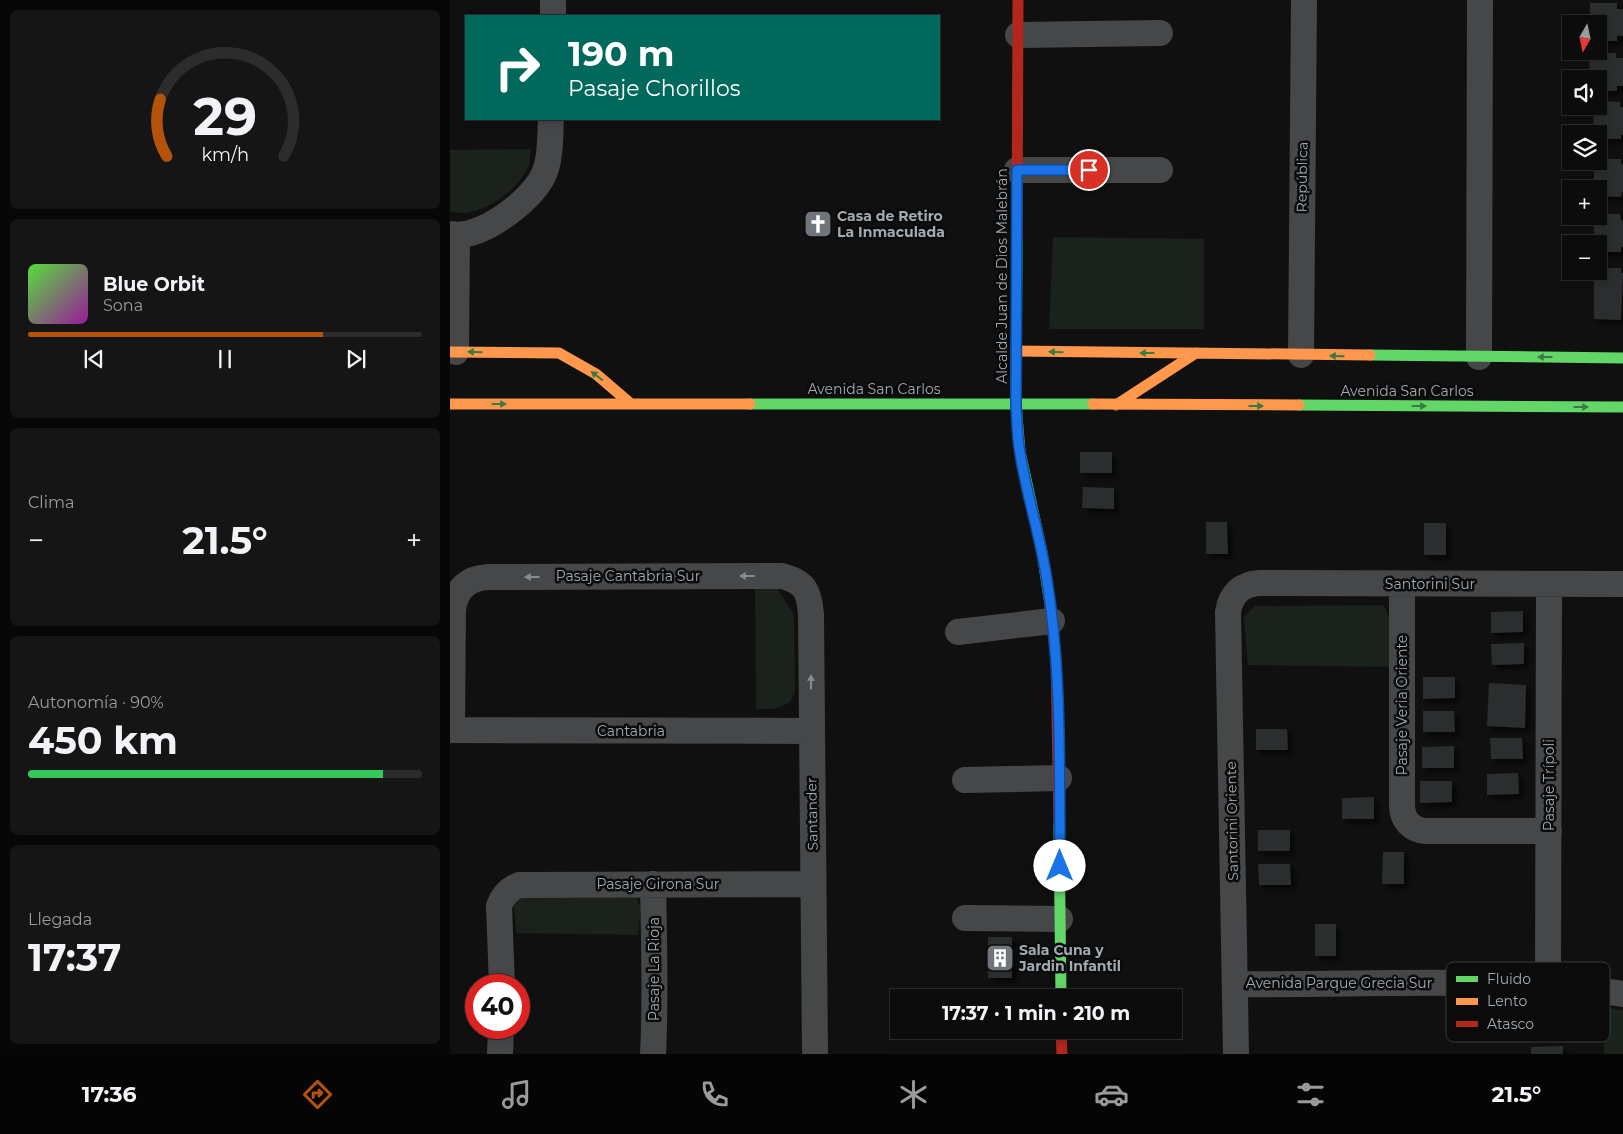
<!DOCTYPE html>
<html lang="es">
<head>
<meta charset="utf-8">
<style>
	body { margin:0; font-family:Montserrat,sans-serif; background:#151516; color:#f1f3f6; height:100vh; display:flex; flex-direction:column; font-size:19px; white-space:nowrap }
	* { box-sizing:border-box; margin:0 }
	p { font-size:16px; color:#9a9b9d }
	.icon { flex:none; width:28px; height:28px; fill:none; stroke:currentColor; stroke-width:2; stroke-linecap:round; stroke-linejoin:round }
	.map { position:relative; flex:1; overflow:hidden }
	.sheet { display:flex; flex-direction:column; gap:10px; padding:10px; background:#070707; width:450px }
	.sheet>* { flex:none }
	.top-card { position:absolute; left:15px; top:15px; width:475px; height:105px; border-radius:0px; box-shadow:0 2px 8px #0003,0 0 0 1px #2c2c2e; background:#00695c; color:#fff; overflow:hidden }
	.needle { width:32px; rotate:189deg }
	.fabs { position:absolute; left:1112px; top:15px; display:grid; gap:10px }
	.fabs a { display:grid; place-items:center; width:45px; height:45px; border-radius:0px; background:#0c0c0d; box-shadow:0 2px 8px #0003,0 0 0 1px #2c2c2e; font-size:25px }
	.speed { position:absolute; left:15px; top:974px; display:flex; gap:10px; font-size:25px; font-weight:700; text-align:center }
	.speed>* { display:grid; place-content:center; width:65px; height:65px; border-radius:50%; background:#0c0c0d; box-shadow:0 2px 8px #0003,0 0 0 1px #2c2c2e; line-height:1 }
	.speed .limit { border:8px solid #d22; background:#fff; color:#111 }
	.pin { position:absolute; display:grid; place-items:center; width:42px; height:42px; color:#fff; margin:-21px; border:2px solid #fff; border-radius:50%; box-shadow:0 1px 5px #0007 }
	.me { position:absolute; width:55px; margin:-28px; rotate:0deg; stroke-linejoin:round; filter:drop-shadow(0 0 4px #0008) }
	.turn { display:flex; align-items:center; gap:18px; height:105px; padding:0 20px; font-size:22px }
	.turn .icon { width:65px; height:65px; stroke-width:2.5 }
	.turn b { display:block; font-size:35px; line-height:42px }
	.big { font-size:38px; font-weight:700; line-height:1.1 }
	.sheet .card { flex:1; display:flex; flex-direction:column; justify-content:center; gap:8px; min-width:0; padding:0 18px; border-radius:8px; background:#151516 }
	.sheet .dial { align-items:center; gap:0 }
	.dial svg { height:130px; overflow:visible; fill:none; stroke:#2c2c2e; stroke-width:7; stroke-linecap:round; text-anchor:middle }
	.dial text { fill:#f1f3f6; stroke:none }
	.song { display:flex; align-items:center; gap:15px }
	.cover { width:60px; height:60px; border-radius:8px; background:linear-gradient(135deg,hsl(110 70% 55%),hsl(300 70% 35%)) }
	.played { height:5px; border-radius:2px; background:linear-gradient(90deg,#b45309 75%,#2c2c2e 75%) }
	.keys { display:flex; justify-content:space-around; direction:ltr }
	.heat { display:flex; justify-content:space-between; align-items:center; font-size:28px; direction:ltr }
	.charge { height:8px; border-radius:4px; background:linear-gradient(90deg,#34c759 90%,#2c2c2e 0) }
	.trip { position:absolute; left:440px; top:989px; width:292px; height:50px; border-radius:0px; background:#0c0c0d; box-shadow:0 2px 8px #0003,0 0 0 1px #2c2c2e; font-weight:700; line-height:50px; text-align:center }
	.tabs { display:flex; height:80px; justify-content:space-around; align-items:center; background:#050505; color:#9a9b9d }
	.tabs .icon { width:35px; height:35px }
	.tabs .active { color:#b45309 }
	.tabs b { font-size:22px; color:#f1f3f6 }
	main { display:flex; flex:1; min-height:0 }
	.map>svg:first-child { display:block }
</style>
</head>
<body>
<main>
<section class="sheet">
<div class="card dial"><svg viewBox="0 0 100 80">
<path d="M14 69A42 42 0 1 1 86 69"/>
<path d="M14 69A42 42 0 0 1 10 34" stroke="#b45309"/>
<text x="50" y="56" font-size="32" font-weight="700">29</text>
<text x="50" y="72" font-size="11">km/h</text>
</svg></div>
<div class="card">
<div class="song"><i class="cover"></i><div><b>Blue Orbit</b><p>Sona</p></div></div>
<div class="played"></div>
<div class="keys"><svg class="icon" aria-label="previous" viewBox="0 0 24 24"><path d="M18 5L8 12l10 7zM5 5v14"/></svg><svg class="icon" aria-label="pause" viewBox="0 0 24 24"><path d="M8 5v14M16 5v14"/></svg><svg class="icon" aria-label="next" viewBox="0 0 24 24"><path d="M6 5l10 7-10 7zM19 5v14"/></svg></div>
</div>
<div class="card"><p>Clima</p>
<div class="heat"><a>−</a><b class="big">21.5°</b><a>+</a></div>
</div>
<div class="card"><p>Autonomía · 90%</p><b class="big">450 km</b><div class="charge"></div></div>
<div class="card"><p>Llegada</p><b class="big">17:37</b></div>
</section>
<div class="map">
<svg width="1173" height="1054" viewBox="0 0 1173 1054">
	<defs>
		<filter id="shadow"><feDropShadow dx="4.5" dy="4.5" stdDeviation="2.5" flood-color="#0009"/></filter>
	</defs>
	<rect width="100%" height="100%" fill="#101011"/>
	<path fill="#1b211b" d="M81 149C80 154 80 160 79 165 70 188 40 210 16 213 11 214 5 212 0 212V150Z
		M603 237 754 239V329H599Z
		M305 589H328L344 615 345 692 340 702 324 709H306Z
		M934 605 940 620 939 667 798 665 794 617 805 606Z
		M66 897 187 898 191 909 188 935 66 933 64 904Z
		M1153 1007 1173 1010V1054H1154Z"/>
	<path fill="#2c2d2f" filter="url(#shadow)" d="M1140 3H1167V9H1173V36H1167V41H1149V24H1140Z
		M1140 53H1166V58H1173V86H1167V91H1149V79H1139Z
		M1149 101 1170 102V107H1173V135L1171 134V139H1149V134H1143L1144 106H1149Z
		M1149 159H1171V164H1173V192H1172L1171 197 1149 196V189H1144V161H1149Z
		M1149 214H1170L1171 220H1173V247H1171V252H1149V244H1144V216H1149Z
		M1149 268H1171V273H1173L1171 320 1144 319V271H1149Z
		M630 452H662V473H630Z
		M633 487 664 488V509L632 508Z
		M756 522H777L778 554H756Z
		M974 523H996V555H974Z
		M1073 611V632L1041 633V612Z
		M1074 643V664L1042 665 1041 644Z
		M973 677H1005V698L973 699Z
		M1039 683 1076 685 1075 728 1037 726Z
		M973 711H1004L1005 732H973Z
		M806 729H837L838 750H806Z
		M1040 738H1072L1073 759H1041Z
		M1004 746V768H972V747Z
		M1068 773 1069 794 1037 795V774Z
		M970 781H1002V802L970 803Z
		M924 797V819H892V798Z
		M808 830H840V851H808Z
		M933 852H954V884H932Z
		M808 864H840L841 885H809Z
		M865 924H886V956H865Z
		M538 937H562V978H538Z
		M1113 1046V1054H1081V1047Z"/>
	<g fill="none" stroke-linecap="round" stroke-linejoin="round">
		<path stroke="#454749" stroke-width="26" d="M103 16V0
			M568 35 710 33
			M567 170H710
			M0 234C29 241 81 201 93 176 101 160 100 136 101 119
			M6 352 7 235
			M851 355 854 0
			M1029 357 1030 0
			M952 584V805C952 820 961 830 976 831H1099
			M508 632 602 621
			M0 730 361 731
			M2 730 3 609C6 589 18 578 38 577L332 576C355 582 359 591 361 614L365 1054
			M515 780 609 778
			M203 884C204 941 206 997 203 1054
			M515 918 610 919
			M785 984C860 985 935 982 1010 983 1064 984 1119 985 1173 994
			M52 985 49 906C53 895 59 889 69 885L363 884
			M1098 986 1099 584
			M50 1054 51 1028
			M786 1054 778 612C781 594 791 584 810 583L1173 584"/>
		<path stroke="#63d668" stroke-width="11" d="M567 242 566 404 570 452 592 552 599 598
			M920 355 1173 358
			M300 404H643
			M849 405 1173 407
			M609 826 611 998"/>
		<path stroke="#ff974d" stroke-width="11" d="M566 351 920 355
			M0 352 109 353 146 374 181 404
			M0 404H300
			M643 404 849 405
			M666 405 746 353"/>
		<path stroke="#b3261e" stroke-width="11" d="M567 242 568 0
			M599 598 606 659 609 826
			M611 1030 612 1054"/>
	</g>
	<defs><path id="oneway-solid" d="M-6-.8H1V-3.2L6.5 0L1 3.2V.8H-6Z" transform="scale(1.25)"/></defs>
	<g fill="#3b7b3f">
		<use href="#oneway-solid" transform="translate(25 352) rotate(-179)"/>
		<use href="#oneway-solid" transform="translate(606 352) rotate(-179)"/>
		<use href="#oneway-solid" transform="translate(697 353) rotate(-180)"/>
		<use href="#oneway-solid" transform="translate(887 356) rotate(-179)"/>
		<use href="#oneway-solid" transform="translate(1095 357) rotate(-180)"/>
		<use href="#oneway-solid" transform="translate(147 376) rotate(-143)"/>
		<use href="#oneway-solid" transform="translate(49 404)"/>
		<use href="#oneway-solid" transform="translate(806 406)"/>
		<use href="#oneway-solid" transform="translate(969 406)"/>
		<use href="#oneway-solid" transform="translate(1131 407)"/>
	</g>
	<g fill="#868d92">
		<use href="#oneway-solid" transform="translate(297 576) rotate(180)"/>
		<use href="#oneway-solid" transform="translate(82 577) rotate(180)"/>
		<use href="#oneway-solid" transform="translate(361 682) rotate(-90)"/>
	</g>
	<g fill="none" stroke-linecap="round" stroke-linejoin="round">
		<defs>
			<path id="route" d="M610 866C609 773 612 679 598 587 592 541 577 498 570 453 567 437 567 421 566 404L567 170H639"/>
		</defs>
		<use href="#route" stroke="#114b97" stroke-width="12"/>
		<use href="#route" stroke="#1a73e8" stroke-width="9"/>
	</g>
	<defs>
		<symbol id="church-square" viewBox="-11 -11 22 22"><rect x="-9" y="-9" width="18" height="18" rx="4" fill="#6f757a" stroke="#0b0b0c"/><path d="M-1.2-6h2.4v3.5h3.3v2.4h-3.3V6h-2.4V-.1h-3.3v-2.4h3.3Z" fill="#fff"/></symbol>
		<symbol id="building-square" viewBox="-11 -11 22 22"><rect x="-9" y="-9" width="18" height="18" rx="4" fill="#6f757a" stroke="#0b0b0c"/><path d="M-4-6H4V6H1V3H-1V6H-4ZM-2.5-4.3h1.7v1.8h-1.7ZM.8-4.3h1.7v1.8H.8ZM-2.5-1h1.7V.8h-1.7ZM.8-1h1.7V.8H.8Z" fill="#fff"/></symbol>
	</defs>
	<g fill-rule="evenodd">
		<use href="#church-square" x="352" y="208" width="32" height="32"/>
		<use href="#building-square" x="534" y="942" width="32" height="32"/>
	</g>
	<g text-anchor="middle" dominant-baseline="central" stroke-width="5" stroke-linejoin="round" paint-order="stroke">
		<g font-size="14" fill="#a2abb2" stroke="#0b0b0c">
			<text transform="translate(852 177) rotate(-89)">República</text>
			<text transform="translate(552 276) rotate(-90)">Alcalde Juan de Dios Malebrán</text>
			<text x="424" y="389">Avenida San Carlos</text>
			<text x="957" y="391">Avenida San Carlos</text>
			<text x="178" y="576">Pasaje Cantabria Sur</text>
			<text x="980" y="584">Santorini Sur</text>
			<text transform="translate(952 705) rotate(-90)">Pasaje Veria Oriente</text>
			<text x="181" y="731">Cantabria</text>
			<text transform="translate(1099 785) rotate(-90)">Pasaje Trípoli</text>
			<text transform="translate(362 814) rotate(-91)">Santander</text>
			<text transform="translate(782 821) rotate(-91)">Santorini Oriente</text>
			<text x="208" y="884">Pasaje Girona Sur</text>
			<text transform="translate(204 969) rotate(-90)">Pasaje La Rioja</text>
			<text x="889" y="983">Avenida Parque Grecia Sur</text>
		</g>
		<g font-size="14" font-weight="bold" fill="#a2abb2" stroke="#0b0b0c" text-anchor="start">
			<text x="387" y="216">Casa de Retiro<tspan x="387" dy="16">La Inmaculada</tspan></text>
			<text x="569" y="950">Sala Cuna y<tspan x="569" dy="16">Jardin Infantil</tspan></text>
		</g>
	</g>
	<rect x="996" y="962" width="164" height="80" rx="8" fill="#0b0b0c" stroke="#383b3e" stroke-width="1"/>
	<rect x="1006" y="976" width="22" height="6" fill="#63d668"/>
	<rect x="1006" y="998" width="22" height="7" fill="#ff974d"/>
	<rect x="1006" y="1021" width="22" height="6" fill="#b3261e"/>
	<g font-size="14" fill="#a2abb2">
		<text x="1037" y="984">Fluido</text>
		<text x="1037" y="1006">Lento</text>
		<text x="1037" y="1029">Atasco</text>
	</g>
</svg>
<div class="fabs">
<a><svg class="needle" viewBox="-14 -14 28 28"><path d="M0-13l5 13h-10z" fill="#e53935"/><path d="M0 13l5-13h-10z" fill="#9a9b9d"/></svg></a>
<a><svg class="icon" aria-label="sound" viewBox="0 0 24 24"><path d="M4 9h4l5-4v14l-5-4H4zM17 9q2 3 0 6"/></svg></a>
<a><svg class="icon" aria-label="layers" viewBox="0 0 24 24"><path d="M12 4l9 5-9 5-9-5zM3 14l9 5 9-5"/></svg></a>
<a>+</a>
<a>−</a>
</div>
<div class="speed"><div class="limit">40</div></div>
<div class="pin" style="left:639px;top:170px;background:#d93025"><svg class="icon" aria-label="arrive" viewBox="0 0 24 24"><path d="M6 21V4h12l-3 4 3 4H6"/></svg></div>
<svg class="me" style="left:610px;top:866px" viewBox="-20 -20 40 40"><circle r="19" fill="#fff"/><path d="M0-13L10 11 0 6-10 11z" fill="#1a73e8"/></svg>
<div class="trip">17:37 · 1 min · 210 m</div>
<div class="top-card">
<div class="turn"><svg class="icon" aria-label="right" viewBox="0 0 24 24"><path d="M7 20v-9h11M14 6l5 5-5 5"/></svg><div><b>190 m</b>Pasaje Chorillos</div></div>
</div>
</div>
</main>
<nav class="tabs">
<b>17:36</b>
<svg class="icon active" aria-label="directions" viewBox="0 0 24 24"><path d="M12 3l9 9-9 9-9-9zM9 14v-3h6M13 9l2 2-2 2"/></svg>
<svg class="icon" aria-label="music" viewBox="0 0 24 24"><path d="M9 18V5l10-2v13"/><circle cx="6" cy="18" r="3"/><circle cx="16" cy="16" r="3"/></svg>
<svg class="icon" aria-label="phone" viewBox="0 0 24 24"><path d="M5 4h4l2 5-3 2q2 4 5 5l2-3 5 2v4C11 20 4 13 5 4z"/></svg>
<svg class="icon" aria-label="climate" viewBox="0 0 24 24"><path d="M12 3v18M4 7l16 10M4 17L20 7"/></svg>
<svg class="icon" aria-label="car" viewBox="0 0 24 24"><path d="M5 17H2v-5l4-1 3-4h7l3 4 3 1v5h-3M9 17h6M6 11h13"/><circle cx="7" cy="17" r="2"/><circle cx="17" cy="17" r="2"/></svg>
<svg class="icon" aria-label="filters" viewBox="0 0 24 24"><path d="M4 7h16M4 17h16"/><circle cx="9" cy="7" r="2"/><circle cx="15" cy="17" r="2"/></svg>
<b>21.5°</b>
</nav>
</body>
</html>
